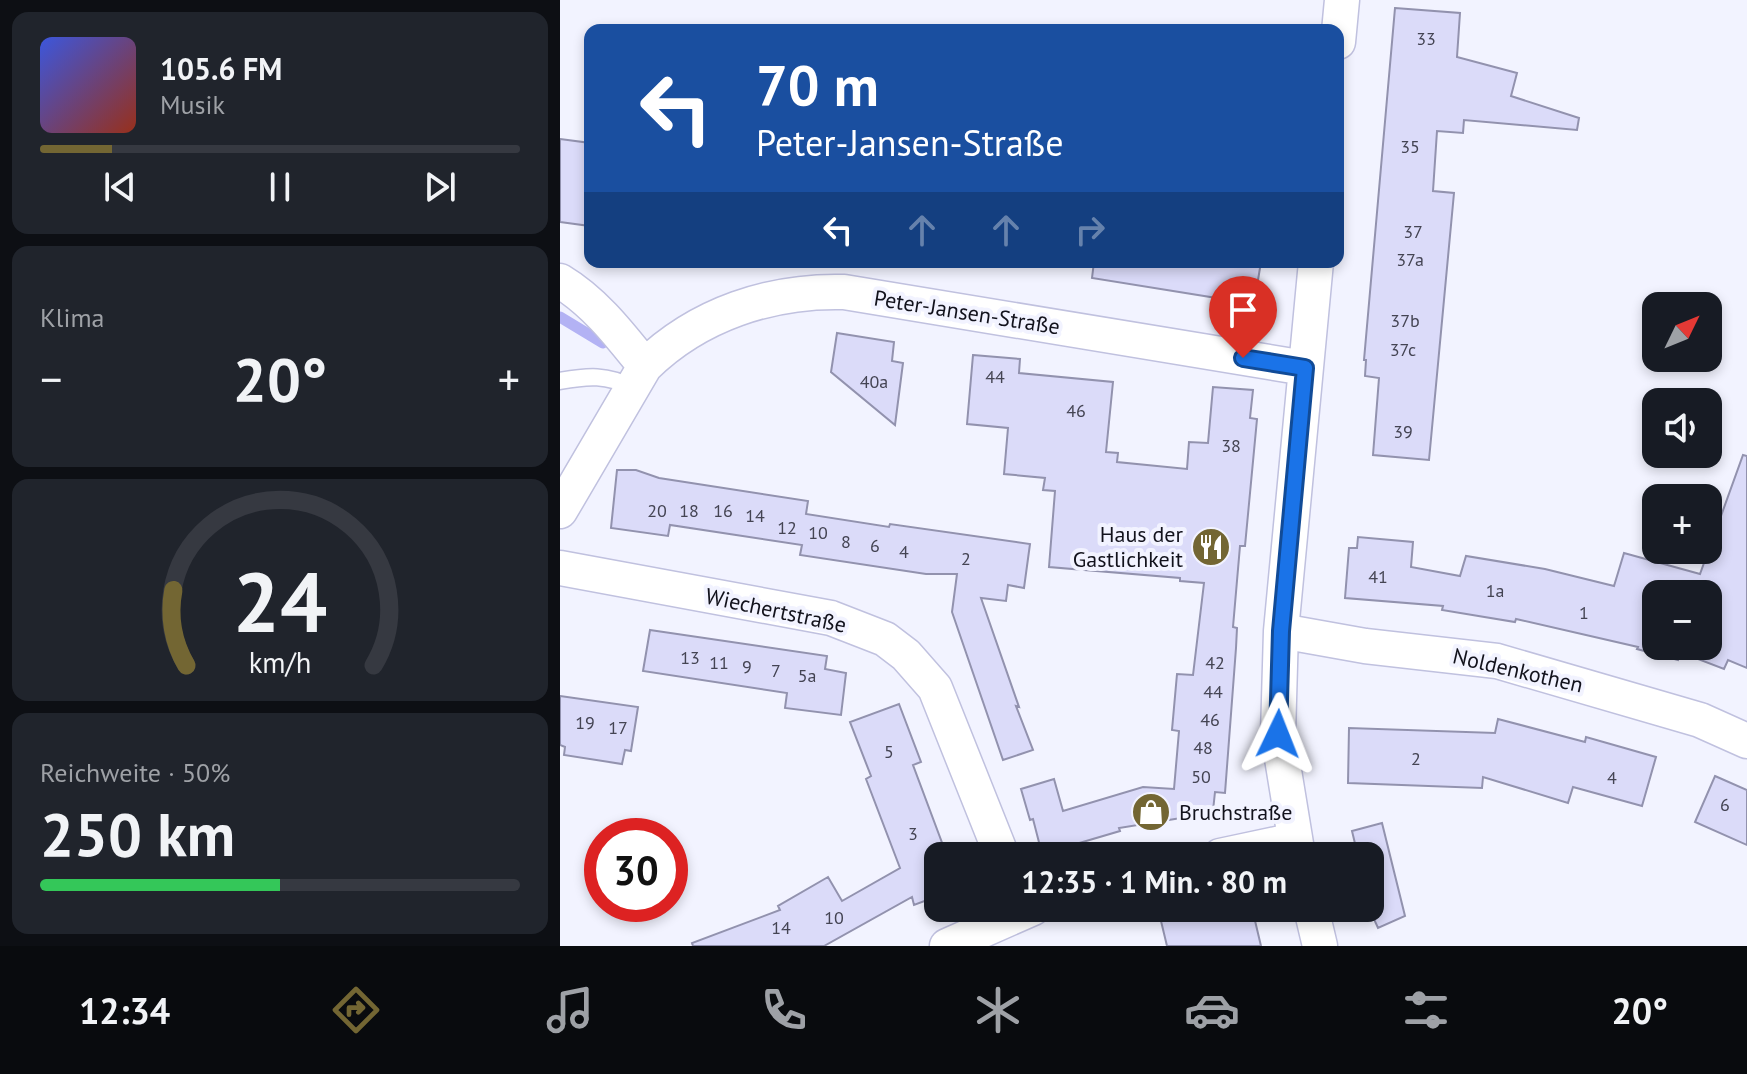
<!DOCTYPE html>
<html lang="de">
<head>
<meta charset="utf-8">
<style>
	body { margin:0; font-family:"PT Sans",sans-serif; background:#20242c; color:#f1f3f6; height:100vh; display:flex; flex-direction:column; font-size:30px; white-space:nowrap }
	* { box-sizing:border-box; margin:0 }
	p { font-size:26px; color:#9ea1a6 }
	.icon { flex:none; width:44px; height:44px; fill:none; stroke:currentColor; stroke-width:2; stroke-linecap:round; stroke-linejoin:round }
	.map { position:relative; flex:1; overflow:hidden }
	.sheet { display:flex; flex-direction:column; gap:12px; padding:12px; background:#0d0f14; width:560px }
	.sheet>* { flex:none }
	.guide { position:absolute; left:24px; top:24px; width:760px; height:244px; border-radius:16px; box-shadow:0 4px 12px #0003; background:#1a4fa0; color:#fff; overflow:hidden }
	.needle { width:52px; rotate:47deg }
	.buttons { position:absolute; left:1082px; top:292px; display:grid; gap:16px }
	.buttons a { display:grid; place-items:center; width:80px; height:80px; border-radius:16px; background:#171b24; box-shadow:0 4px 12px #0003; font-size:40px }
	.speed { position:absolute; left:24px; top:818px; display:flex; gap:16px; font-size:40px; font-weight:700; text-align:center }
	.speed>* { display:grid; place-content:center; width:104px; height:104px; border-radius:50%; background:#171b24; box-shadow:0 4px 12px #0003; line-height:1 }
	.speed .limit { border:12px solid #d22; background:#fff; color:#111 }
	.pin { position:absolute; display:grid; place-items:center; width:68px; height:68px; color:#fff; margin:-82px -34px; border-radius:50% 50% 50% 0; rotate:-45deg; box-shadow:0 0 8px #0007 }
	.pin .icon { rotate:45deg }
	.me { position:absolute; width:88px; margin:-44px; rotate:2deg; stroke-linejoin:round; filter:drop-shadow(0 0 6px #0008) }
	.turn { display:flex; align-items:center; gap:28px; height:168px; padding:0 40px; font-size:36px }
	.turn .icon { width:104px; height:104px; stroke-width:2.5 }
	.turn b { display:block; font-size:56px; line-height:68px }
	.lanes { display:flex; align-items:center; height:76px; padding:0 40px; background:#0003; justify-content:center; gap:40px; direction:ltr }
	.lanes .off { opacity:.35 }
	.big { font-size:60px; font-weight:800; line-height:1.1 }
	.sheet .widget { flex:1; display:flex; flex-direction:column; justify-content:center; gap:12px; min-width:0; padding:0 28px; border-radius:16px; background:#20242c }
	.sheet .dial { align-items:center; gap:0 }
	.dial svg { height:208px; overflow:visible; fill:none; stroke:#363941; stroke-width:7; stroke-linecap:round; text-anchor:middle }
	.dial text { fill:#f1f3f6; stroke:none }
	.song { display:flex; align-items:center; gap:24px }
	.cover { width:96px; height:96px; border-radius:12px; background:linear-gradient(135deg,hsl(230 70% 55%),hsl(10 70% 35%)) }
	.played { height:8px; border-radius:4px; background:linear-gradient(90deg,#736633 15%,#363941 15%) }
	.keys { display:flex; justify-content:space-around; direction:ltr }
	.heat { display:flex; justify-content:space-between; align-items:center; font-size:44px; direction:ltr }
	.charge { height:12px; border-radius:6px; background:linear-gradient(90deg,#34c759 50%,#363941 0) }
	.trip { position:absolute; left:364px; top:842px; width:460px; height:80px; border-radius:16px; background:#171b24; box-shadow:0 4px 12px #0003; font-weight:800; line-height:80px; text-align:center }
	.tab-bar { display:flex; height:128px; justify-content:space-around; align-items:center; background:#090b0e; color:#9ea1a6 }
	.tab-bar .icon { width:56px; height:56px }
	.tab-bar .active { color:#736633 }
	.tab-bar b { font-size:36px; color:#f1f3f6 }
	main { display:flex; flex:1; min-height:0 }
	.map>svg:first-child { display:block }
</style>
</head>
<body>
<main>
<section class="sheet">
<div class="widget">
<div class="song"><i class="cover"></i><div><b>105.6 FM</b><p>Musik</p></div></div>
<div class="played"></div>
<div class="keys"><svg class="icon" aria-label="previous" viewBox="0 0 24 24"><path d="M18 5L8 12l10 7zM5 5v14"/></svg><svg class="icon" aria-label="pause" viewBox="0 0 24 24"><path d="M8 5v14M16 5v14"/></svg><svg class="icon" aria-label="next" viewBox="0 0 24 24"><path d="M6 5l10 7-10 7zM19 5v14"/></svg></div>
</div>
<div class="widget"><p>Klima</p>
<div class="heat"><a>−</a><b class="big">20°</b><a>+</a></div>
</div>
<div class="widget dial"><svg viewBox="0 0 100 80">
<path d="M14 69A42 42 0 1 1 86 69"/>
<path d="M14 69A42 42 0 0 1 9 40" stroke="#736633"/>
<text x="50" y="56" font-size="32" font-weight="700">24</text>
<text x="50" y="72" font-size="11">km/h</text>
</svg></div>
<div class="widget"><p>Reichweite · 50%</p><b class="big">250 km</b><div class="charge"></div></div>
</section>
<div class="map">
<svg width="1187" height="946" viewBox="0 0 1187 946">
	<rect width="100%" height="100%" fill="#f2f3ff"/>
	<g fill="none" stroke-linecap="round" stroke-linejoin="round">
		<path stroke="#b3b2f4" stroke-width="11" d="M0 317 43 343"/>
	</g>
	<path fill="#dbdbf9" stroke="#9292ae" stroke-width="2" fill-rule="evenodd" d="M835 8 900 13 897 57 957 73 951 96 1019 118 1017 130 904 120 903 133 877 131 873 191 894 193 869 460 813 455 819 378 805 376 806 360H804Z
		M0 139 30 143V226L0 222Z
		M534 262H701L694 304 532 278Z
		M277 333 334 342 332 361 343 363 335 425 271 372Z
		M413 355 460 359 459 373 553 382 546 452 558 453 557 462 627 469 629 442 648 443 653 387 693 390 690 418 697 419 685 546H680L673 627 677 628 676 648 665 793 655 792 652 820 621 818 559 828 560 831 482 854 473 819 470 820 461 789 494 779 503 811 583 787 614 789 619 731 612 730 617 674 633 675 644 583 620 581V578L489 567 495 491 483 490 485 478 444 474 448 428 407 424Z
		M1183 455 1187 456V668L1168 660 1164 669 1120 652 1118 660 1077 649 1078 647 956 619 955 622 882 610 883 606 785 598 789 548H797L798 537 853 542 851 567 900 576 906 556 985 569 1054 586 1064 553 1140 574ZM1096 594H1148V646H1096Z
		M57 470H76L99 478 248 501 246 514 329 527 330 524 470 544 464 588 448 585 446 601 421 598 459 707 456 706 473 750 443 760 392 612 397 574H366L240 555 242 545 110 525 108 536 51 528Z
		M90 630 267 656 265 669 286 673 281 715 225 708 227 693 83 671Z
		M0 696 78 707 71 751 65 750 62 764 4 755 5 747 0 745Z
		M339 704 361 762 353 765 387 856H378V896L354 905 352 897 264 946H133L132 943 220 910 218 906 268 877 282 901 340 868 306 779 311 776 290 722Z
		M938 719 1025 742 1026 737 1096 757 1082 806 1013 787 1008 803 923 777 922 788 788 783 789 728 935 733Z
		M1155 776 1187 790V845L1135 822Z
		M822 823 845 916 818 928 809 908 810 856H798L792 831Z
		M658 908H692L701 946H607L601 921Z"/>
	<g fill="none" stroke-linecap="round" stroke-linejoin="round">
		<defs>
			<path id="service" d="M0 381C27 376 48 374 72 388"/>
			<path id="minor" d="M778 42 782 0
				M0 281C35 302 60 335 85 366
				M0 511 85 366C138 314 211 290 284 292L745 368
				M0 568 271 618 325 639 346 655 375 688 442 856
				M721 631 805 646 937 661 1140 720 1187 741
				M660 856 735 840
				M738 856 718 734 721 631 756 262
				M751 908 760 946
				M387 946 473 908"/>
		</defs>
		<use href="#service" stroke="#c0c1df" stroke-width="19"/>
		<use href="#minor" stroke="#c0c1df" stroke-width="37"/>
		<use href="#service" stroke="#fff" stroke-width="16"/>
		<use href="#minor" stroke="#fff" stroke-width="34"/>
	</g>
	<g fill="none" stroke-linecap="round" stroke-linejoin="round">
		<defs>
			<path id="route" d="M683 358 745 368 721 631 718 734"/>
		</defs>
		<use href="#route" stroke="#114b97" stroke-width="20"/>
		<use href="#route" stroke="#1a73e8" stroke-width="14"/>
	</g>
	<defs>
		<symbol id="restaurant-disc" viewBox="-11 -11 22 22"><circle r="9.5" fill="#736633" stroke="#f2f3ff"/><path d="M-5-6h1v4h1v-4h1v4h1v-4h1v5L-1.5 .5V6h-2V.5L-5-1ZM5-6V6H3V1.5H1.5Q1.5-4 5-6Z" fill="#fff"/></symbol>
		<symbol id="shop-disc" viewBox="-11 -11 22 22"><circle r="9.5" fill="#736633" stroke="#f2f3ff"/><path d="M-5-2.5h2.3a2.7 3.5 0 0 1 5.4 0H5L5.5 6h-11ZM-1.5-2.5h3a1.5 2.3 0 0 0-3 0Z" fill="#fff"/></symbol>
	</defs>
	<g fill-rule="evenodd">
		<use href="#restaurant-disc" x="629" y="525" width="44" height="44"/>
		<use href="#shop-disc" x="569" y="790" width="44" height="44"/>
	</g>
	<g text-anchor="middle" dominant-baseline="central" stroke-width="8" stroke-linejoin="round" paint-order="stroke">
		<g font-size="18" fill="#444453">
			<text x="866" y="38">33</text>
			<text x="850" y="146">35</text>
			<text x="853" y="231">37</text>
			<text x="850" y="259">37a</text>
			<text x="845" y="320">37b</text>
			<text x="843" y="349">37c</text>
			<text x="435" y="376">44</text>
			<text x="314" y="381">40a</text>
			<text x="516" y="410">46</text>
			<text x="843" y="431">39</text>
			<text x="671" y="445">38</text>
			<text x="97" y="510">20</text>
			<text x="129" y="510">18</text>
			<text x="163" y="510">16</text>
			<text x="195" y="515">14</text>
			<text x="227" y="527">12</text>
			<text x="258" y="532">10</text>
			<text x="286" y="541">8</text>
			<text x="315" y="545">6</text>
			<text x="344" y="551">4</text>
			<text x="406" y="558">2</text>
			<text x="818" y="576">41</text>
			<text x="935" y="590">1a</text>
			<text x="1024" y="612">1</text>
			<text x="130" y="657">13</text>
			<text x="159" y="662">11</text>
			<text x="655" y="662">42</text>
			<text x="187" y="666">9</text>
			<text x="216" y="670">7</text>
			<text x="247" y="675">5a</text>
			<text x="653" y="691">44</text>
			<text x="650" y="719">46</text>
			<text x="25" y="722">19</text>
			<text x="58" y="727">17</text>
			<text x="643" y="747">48</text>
			<text x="329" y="751">5</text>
			<text x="856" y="758">2</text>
			<text x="641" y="776">50</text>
			<text x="1052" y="777">4</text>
			<text x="1165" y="804">6</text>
			<text x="353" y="833">3</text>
			<text x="274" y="917">10</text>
			<text x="221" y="927">14</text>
		</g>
		<g font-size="22" fill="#12121c" stroke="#f2f3ff">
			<text transform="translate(407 312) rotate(9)">Peter-Jansen-Straße</text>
			<text transform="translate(216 610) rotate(12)">Wiechertstraße</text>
			<text transform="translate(958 670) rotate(13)">Noldenkothen</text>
		</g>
		<g font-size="22" fill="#12121c" stroke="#f2f3ff" text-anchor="end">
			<text x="623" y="534">Haus der<tspan x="623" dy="25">Gastlichkeit</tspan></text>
			<text x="619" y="812" text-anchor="start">Bruchstraße</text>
		</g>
	</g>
</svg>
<div class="buttons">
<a><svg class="needle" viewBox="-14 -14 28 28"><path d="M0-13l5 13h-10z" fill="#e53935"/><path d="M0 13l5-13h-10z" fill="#9ea1a6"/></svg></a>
<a><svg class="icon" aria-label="sound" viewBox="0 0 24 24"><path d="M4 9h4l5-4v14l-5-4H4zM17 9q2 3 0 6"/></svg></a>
<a>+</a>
<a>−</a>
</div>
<div class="speed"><div class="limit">30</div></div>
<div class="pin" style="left:683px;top:358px;background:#d93025"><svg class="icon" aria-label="arrive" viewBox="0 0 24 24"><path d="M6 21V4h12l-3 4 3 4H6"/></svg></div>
<svg class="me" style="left:718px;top:734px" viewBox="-20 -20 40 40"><path d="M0-17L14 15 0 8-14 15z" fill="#1a73e8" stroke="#fff" stroke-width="4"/></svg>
<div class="trip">12:35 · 1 Min. · 80 m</div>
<div class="guide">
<div class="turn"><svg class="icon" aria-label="left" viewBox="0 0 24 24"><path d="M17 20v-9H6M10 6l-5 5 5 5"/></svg><div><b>70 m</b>Peter-Jansen-Straße</div></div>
<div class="lanes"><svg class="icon" aria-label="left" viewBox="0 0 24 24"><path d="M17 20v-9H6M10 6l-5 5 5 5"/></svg><svg class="icon off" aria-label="ahead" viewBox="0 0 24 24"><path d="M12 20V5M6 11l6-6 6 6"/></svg><svg class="icon off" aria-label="ahead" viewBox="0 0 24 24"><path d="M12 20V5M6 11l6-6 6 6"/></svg><svg class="icon off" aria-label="right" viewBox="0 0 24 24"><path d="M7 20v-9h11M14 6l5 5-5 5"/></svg></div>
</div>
</div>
</main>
<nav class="tab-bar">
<b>12:34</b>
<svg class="icon active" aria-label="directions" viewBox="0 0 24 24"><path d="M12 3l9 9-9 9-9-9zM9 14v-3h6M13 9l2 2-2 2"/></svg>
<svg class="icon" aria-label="music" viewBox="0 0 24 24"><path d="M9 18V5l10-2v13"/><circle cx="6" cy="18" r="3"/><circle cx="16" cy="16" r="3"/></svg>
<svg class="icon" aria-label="phone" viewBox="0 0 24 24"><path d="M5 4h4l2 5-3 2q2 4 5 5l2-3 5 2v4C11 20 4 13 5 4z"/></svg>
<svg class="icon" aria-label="climate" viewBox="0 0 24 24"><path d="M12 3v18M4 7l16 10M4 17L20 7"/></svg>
<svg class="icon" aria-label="car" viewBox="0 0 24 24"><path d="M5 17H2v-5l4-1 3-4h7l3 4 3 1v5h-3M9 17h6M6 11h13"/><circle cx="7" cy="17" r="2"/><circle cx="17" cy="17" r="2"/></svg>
<svg class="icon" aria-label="filters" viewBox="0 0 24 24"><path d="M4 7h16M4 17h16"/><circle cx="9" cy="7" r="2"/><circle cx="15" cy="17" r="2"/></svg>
<b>20°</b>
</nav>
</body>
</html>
